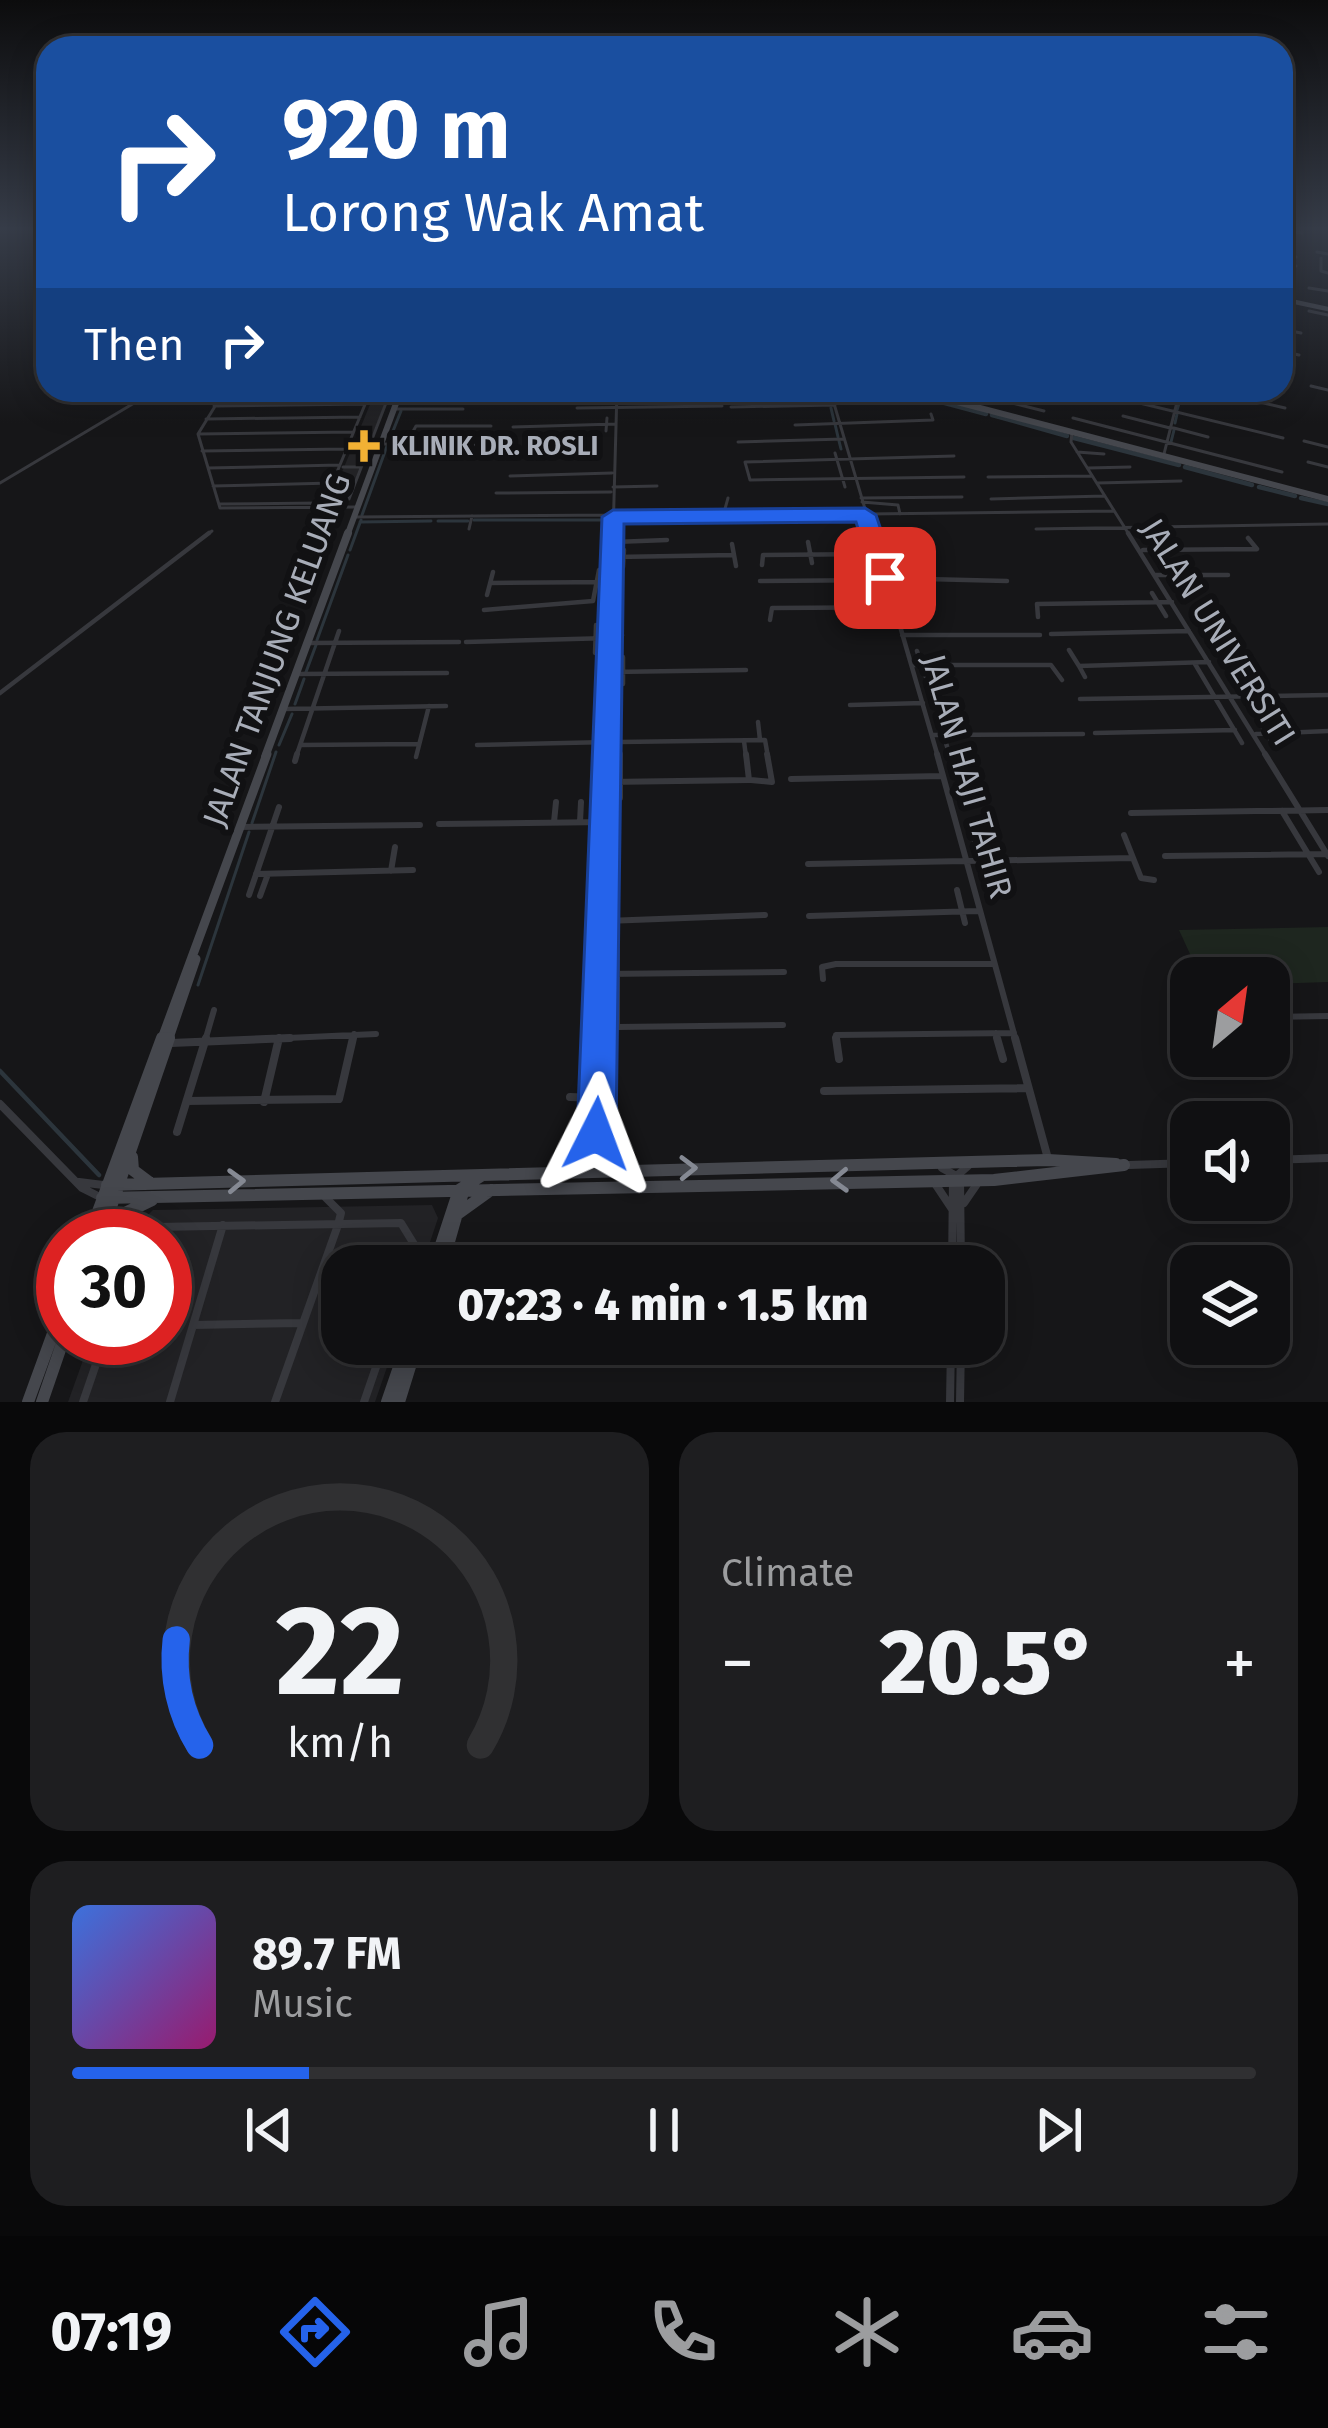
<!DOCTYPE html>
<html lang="en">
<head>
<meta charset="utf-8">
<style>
	body { margin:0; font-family:"Fira Sans",sans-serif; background:#1e1e20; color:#f1f3f6; height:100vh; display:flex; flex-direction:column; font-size:45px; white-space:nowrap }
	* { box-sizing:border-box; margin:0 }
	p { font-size:39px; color:#9c9d9f }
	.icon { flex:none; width:66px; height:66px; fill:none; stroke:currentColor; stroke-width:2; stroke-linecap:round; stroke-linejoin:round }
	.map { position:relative; height:1402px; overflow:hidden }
	.side { display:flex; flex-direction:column; gap:30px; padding:30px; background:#09090a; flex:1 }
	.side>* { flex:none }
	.top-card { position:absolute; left:36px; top:36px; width:1257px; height:366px; border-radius:36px; box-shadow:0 6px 30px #0003,0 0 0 3px #303032; background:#1a4fa0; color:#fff; overflow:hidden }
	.needle { width:78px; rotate:29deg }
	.fabs { position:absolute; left:1170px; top:957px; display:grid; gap:24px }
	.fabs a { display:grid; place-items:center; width:120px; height:120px; border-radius:24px; background:#101012; box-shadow:0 6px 30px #0003,0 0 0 3px #303032; font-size:60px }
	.speed { position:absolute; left:36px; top:1209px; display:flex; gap:24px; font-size:60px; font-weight:700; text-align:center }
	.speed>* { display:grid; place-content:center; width:156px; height:156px; border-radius:50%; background:#101012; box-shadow:0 6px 30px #0003,0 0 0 3px #303032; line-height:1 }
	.speed .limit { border:18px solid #d22; background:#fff; color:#111 }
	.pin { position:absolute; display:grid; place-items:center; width:102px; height:102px; color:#fff; margin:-51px; border-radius:24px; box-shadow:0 6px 18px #0006 }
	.me { position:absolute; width:132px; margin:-66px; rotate:3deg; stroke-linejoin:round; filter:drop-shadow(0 0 9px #0008) }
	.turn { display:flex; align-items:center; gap:42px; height:252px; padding:0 48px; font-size:54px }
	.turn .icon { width:156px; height:156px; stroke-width:2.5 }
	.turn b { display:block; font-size:84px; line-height:102px }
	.then { display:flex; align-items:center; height:114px; padding:0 48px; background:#0003; gap:24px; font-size:45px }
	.big { font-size:90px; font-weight:800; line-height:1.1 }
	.side .tile { flex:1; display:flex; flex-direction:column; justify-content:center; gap:18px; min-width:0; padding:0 42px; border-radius:36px; background:#1e1e20 }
	.side .dial { align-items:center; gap:0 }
	.dial svg { height:312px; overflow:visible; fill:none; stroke:#303032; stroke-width:7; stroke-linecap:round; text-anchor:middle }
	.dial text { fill:#f1f3f6; stroke:none }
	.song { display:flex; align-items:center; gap:36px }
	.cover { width:144px; height:144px; border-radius:18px; background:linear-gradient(135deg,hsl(220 70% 55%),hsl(320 70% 35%)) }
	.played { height:12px; border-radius:6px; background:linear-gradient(90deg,#2563eb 20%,#303032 20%) }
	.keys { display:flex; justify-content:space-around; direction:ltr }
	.heat { display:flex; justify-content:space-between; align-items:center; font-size:66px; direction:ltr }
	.side .tiles { flex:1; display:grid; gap:30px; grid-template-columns:1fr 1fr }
	.tile:last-child { grid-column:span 2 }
	.trip { position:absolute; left:321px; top:1245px; width:684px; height:120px; border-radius:36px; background:#101012; box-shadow:0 6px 30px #0003,0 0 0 3px #303032; font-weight:800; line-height:120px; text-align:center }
	.menu { display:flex; height:192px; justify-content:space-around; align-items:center; background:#060607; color:#9c9d9f }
	.menu .icon { width:84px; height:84px }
	.menu .active { color:#2563eb }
	.menu b { font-size:54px; color:#f1f3f6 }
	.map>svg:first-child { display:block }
</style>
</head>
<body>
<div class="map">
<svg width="1328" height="1402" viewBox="0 0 1328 1402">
	<rect width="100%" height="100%" fill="#161618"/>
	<path fill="#222225" d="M376 390H390L348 498 330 501Z
		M432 1205 438 1218 422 1266H342V1344H395L375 1402H68L91 1338H165V1236H126L153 1210Z"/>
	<path fill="#1e261f" d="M1328 927V982L1269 984V978H1201L1179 930Z"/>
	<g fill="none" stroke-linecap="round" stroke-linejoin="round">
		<path stroke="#2c353c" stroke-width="3" d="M826 392 829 403
			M831 408 834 421
			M1177 410 1183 390
			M1175 423 1177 414
			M835 424 838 437
			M389 441 401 411
			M839 441 841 449
			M1171 442 1174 430
			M362 515 387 446
			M474 520H609L608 578
			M438 521H468
			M360 522 431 521
			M350 550 361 520
			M605 634 607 586
			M317 640 348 555
			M306 672 316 645
			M295 704 304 679
			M279 745 292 714
			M601 819 605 643
			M252 823 276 752
			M609 969 610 947
			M198 985 249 832
			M608 1022 609 980
			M593 1041 601 827
			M608 1041V1033"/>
		<path stroke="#2c353c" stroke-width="4.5" d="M0 1071 99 1175
			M607 1071 608 1038
			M591 1091 593 1038
			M591 1104 593 1129"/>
		<path stroke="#2c353c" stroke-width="4.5" d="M896 390 986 414
			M992 415 1067 436
			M1074 438 1179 465
			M1185 467 1252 485
			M1259 487 1295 496
			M1301 498 1328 504"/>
		<path stroke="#37383d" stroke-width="3" d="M1319 228 1328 229
			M1281 229 1302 233
			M1281 246 1294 248
			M1317 252 1328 254
			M1281 254 1296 257
			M1321 258V271L1328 273
			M1281 263 1296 266
			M1281 273 1294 275
			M1281 283 1294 285
			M1309 288 1328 291
			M1309 311 1328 315
			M1281 329 1301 333
			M1281 351 1299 355
			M1281 369 1287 370
			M1311 386 1328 390
			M225 390 198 434 220 508 355 507
			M960 390 1044 411
			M1021 390 1054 398 1057 391
			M1086 390 1283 438
			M1147 390 1178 397
			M1207 390 1285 408
			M725 391 830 390 873 536
			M223 392 370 390
			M617 392H714
			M400 393H501
			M214 406 365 404
			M731 407 835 405
			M577 408 722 406
			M394 409H463
			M1123 416 1170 428
			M1073 418 1282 472
			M206 419 360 417
			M795 425 933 420 931 414
			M513 427 615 424
			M1170 427 1208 437
			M606 431 607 418
			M1072 432 1071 442 1130 536
			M198 434 353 432
			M1304 441 1328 447
			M738 442 844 439
			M381 444 494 445
			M406 444 416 426H491
			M202 451 347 449
			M1077 452 1104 454
			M835 453 845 487
			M1164 454 1180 390
			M954 456 745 462 750 480 964 477
			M1308 462 1328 467
			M343 467H361
			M208 468 339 465
			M1088 468 1130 467
			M510 476 612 473
			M988 477 1092 476
			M0 483 156 390
			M1097 483 1181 481
			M213 486 332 483
			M613 487 657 486
			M496 493 611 492
			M861 498 962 497
			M991 499 1105 496
			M325 501 371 390
			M862 502 898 505 900 514
			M219 504 321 503
			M320 508 325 502 349 499 391 390
			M723 516 728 498
			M355 517 613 515
			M613 517 1114 511
			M469 529 472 516
			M1036 529 1328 524
			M205 536 212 531
			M613 536 617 390"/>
		<path stroke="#37383d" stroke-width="4.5" d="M873 533 938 757
			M1128 533 1267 757
			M1248 538 1257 549
			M614 542 667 540
			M808 542 812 563
			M732 544 736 566
			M1143 550 1257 549
			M615 557 734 555
			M762 565 763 555 876 554
			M623 567 624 550
			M1156 575H1228
			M885 578 1007 581
			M760 581 885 580
			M490 583 611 582
			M1152 593 1166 616
			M487 595 493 572
			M876 596 882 617
			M484 610 593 601 599 570
			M1038 617 1037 604 1172 602
			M770 620 772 608 930 607
			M1051 634 1189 631
			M902 635H1040
			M610 640 622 635
			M466 642 610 638
			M309 643 459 642
			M1069 650 1079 666 1209 662
			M917 651 927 680
			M595 653 596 625
			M623 657V684
			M1195 664 1242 743
			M912 665H1051L1062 680
			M1079 666 1085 677
			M611 672 746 670
			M296 674 447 673
			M1234 682 1276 748
			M0 693 209 533
			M1080 699 1328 695
			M850 705 923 703
			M284 709 446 706
			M939 720 949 753
			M758 722 760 740
			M620 725V757
			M1095 733 1235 730
			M1256 734 1328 731
			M933 735 1083 734
			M744 741 746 757
			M620 742 765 740 768 757
			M300 745 419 744
			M477 745 609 742
			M296 757 339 631
			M416 757 429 706
			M607 757 613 533"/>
		<path stroke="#37383d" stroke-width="6" d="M620 754V798
			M937 754 1016 1041
			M1265 754 1328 856
			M295 761 297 754
			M791 779 942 776
			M751 780 772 782 767 754
			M608 782 749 780 746 754
			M1282 811 1319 872
			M1131 813 1328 810
			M554 822 556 802
			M580 822 581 802
			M439 824 606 822
			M240 827 420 825
			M1124 835 1141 878 1154 880
			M974 838 988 883
			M1165 856 1326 854
			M808 864 1133 858
			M391 871 395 847
			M256 874 413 870
			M957 890 965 923
			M249 895 279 807
			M260 896 268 874
			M809 916 978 911
			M606 921 765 915
			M617 950V1027L783 1025
			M604 974 784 972
			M823 979 822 967 836 964H994
			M1269 1017 1328 1016
			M996 1033 998 1041
			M205 1041 214 1010
			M222 1041 376 1034
			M352 1041 354 1034
			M599 1041 607 754
			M837 1041 836 1035 1014 1033"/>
		<path stroke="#37383d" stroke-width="8" d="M836 1038 839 1059
			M997 1038 1003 1059
			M1015 1038 1047 1155
			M171 1043 290 1038
			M824 1091 1028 1088
			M570 1097 598 1098
			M187 1101 339 1099 353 1038
			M264 1102 279 1038
			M0 1104 82 1188 100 1197
			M177 1132 206 1038
			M1269 1160 1328 1158
			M1129 1165 1191 1163
			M942 1168 960 1178 961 1266
			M595 1170 599 1038
			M79 1182 103 1185
			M936 1185 952 1209
			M964 1203 977 1184
			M144 1236 156 1227 401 1223 417 1249 412 1266
			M952 1266 953 1179 968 1166
			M193 1325 301 1323
			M83 1402 105 1338
			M170 1402 223 1225
			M275 1402 338 1225 341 1213 326 1198
			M364 1402 384 1344
			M950 1402 951 1344
			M960 1402 961 1344"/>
		<path stroke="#45474d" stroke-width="4.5" d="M1281 299 1328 309"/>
		<path stroke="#45474d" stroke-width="6" d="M911 390 1328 499
			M347 536 401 390"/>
		<path stroke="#45474d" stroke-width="8" d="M265 757 348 533"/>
		<path stroke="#45474d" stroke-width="9" d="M161 1041 267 754
			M168 1041 196 959"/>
		<path stroke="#45474d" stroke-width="12" d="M132 1157 133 1170 149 1182
			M107 1185 1048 1160 1116 1164
			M102 1198 994 1180 1124 1165
			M459 1213 491 1190
			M89 1236 162 1038
			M101 1236 169 1038
			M108 1236 123 1214 152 1200
			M434 1266 459 1190 481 1176
			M442 1266 463 1192
			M28 1402 63 1306
			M42 1402 64 1338
			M387 1402 407 1344
			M399 1402 417 1344"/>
	</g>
	<defs><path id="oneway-chevron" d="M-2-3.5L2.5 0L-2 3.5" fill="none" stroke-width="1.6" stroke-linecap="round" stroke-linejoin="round" transform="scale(3)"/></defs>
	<g stroke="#858993">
		<use href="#oneway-chevron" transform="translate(688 1168) rotate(-1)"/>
		<use href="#oneway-chevron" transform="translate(840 1180) rotate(178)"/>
		<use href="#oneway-chevron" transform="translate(236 1181) rotate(-2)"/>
	</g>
	<linearGradient id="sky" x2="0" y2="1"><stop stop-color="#0c0c0d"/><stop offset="0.54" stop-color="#363c48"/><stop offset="1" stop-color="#363c48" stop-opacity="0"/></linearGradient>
	<rect width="1328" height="423" fill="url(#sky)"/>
	<path fill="#2563eb" stroke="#184099" stroke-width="3" d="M865 508 876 515 897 578 893 584 885 586 873 578 856 522 624 524 616 1134 610 1148 596 1154 582 1148 577 1134 602 517 613 510Z"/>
	<path fill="#f2b134" stroke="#111113" stroke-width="4.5" d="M358 428h12v12h12v12h-12v12h-12v-12h-12v-12h12z"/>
	<g text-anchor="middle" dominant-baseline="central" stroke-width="12" stroke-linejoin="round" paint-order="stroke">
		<g font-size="27" font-weight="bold" fill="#a8adb8" stroke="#111113" text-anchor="start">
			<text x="391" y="446">KLINIK DR. ROSLI</text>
		</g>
		<g font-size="33" fill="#a8adb8" stroke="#111113">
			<text transform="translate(1218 632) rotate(58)">JALAN UNIVERSITI</text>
			<text transform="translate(277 650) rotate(-70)">JALAN TANJUNG KELUANG</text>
			<text transform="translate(967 776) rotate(74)">JALAN HAJI TAHIR</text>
		</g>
	</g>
</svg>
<div class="fabs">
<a><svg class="needle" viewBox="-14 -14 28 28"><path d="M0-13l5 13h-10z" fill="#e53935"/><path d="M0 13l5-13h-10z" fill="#9c9d9f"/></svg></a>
<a><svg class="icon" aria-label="sound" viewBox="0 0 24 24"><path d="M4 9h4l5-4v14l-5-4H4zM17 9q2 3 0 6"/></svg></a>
<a><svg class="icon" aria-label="layers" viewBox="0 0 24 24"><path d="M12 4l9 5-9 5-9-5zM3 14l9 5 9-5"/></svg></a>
</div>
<div class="speed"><div class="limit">30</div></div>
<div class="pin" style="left:885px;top:578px;background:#d93025"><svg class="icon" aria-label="arrive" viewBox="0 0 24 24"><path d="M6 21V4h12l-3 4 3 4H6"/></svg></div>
<svg class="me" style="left:596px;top:1134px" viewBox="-20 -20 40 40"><path d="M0-17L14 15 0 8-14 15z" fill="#2563eb" stroke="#fff" stroke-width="4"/></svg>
<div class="trip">07:23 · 4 min · 1.5 km</div>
<div class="top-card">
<div class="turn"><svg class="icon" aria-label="right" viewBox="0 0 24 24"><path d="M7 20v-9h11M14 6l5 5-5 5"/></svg><div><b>920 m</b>Lorong Wak Amat</div></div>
<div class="then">Then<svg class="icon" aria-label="right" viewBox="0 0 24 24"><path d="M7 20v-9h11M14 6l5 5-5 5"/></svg></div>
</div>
</div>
<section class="side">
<div class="tiles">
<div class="tile dial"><svg viewBox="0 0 100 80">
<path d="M14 69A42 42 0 1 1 86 69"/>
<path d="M14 69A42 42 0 0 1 8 42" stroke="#2563eb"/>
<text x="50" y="56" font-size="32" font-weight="700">22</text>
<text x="50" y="72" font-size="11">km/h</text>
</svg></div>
<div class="tile"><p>Climate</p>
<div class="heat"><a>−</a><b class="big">20.5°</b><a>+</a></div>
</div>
<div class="tile">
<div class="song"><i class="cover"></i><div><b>89.7 FM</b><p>Music</p></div></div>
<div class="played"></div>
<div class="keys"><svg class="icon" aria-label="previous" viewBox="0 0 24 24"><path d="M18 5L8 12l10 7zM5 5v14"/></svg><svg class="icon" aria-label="pause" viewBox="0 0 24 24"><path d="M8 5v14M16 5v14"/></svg><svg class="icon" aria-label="next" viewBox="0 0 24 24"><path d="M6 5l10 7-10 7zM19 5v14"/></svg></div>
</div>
</div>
</section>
<nav class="menu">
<b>07:19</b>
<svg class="icon active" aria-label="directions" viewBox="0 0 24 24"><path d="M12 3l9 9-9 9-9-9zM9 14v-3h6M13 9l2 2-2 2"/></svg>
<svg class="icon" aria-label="music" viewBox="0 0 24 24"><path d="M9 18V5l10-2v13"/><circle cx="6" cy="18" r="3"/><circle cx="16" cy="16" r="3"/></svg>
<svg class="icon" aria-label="phone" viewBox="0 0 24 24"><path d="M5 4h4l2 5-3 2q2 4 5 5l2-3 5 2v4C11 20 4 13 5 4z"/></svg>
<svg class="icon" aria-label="climate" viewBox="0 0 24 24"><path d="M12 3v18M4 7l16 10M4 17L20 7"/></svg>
<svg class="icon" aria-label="car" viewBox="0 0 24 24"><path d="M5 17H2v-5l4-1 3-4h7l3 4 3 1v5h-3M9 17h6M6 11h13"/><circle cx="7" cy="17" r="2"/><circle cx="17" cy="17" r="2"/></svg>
<svg class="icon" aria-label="filters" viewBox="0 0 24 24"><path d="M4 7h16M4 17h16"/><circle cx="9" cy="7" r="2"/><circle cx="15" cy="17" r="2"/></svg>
</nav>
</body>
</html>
